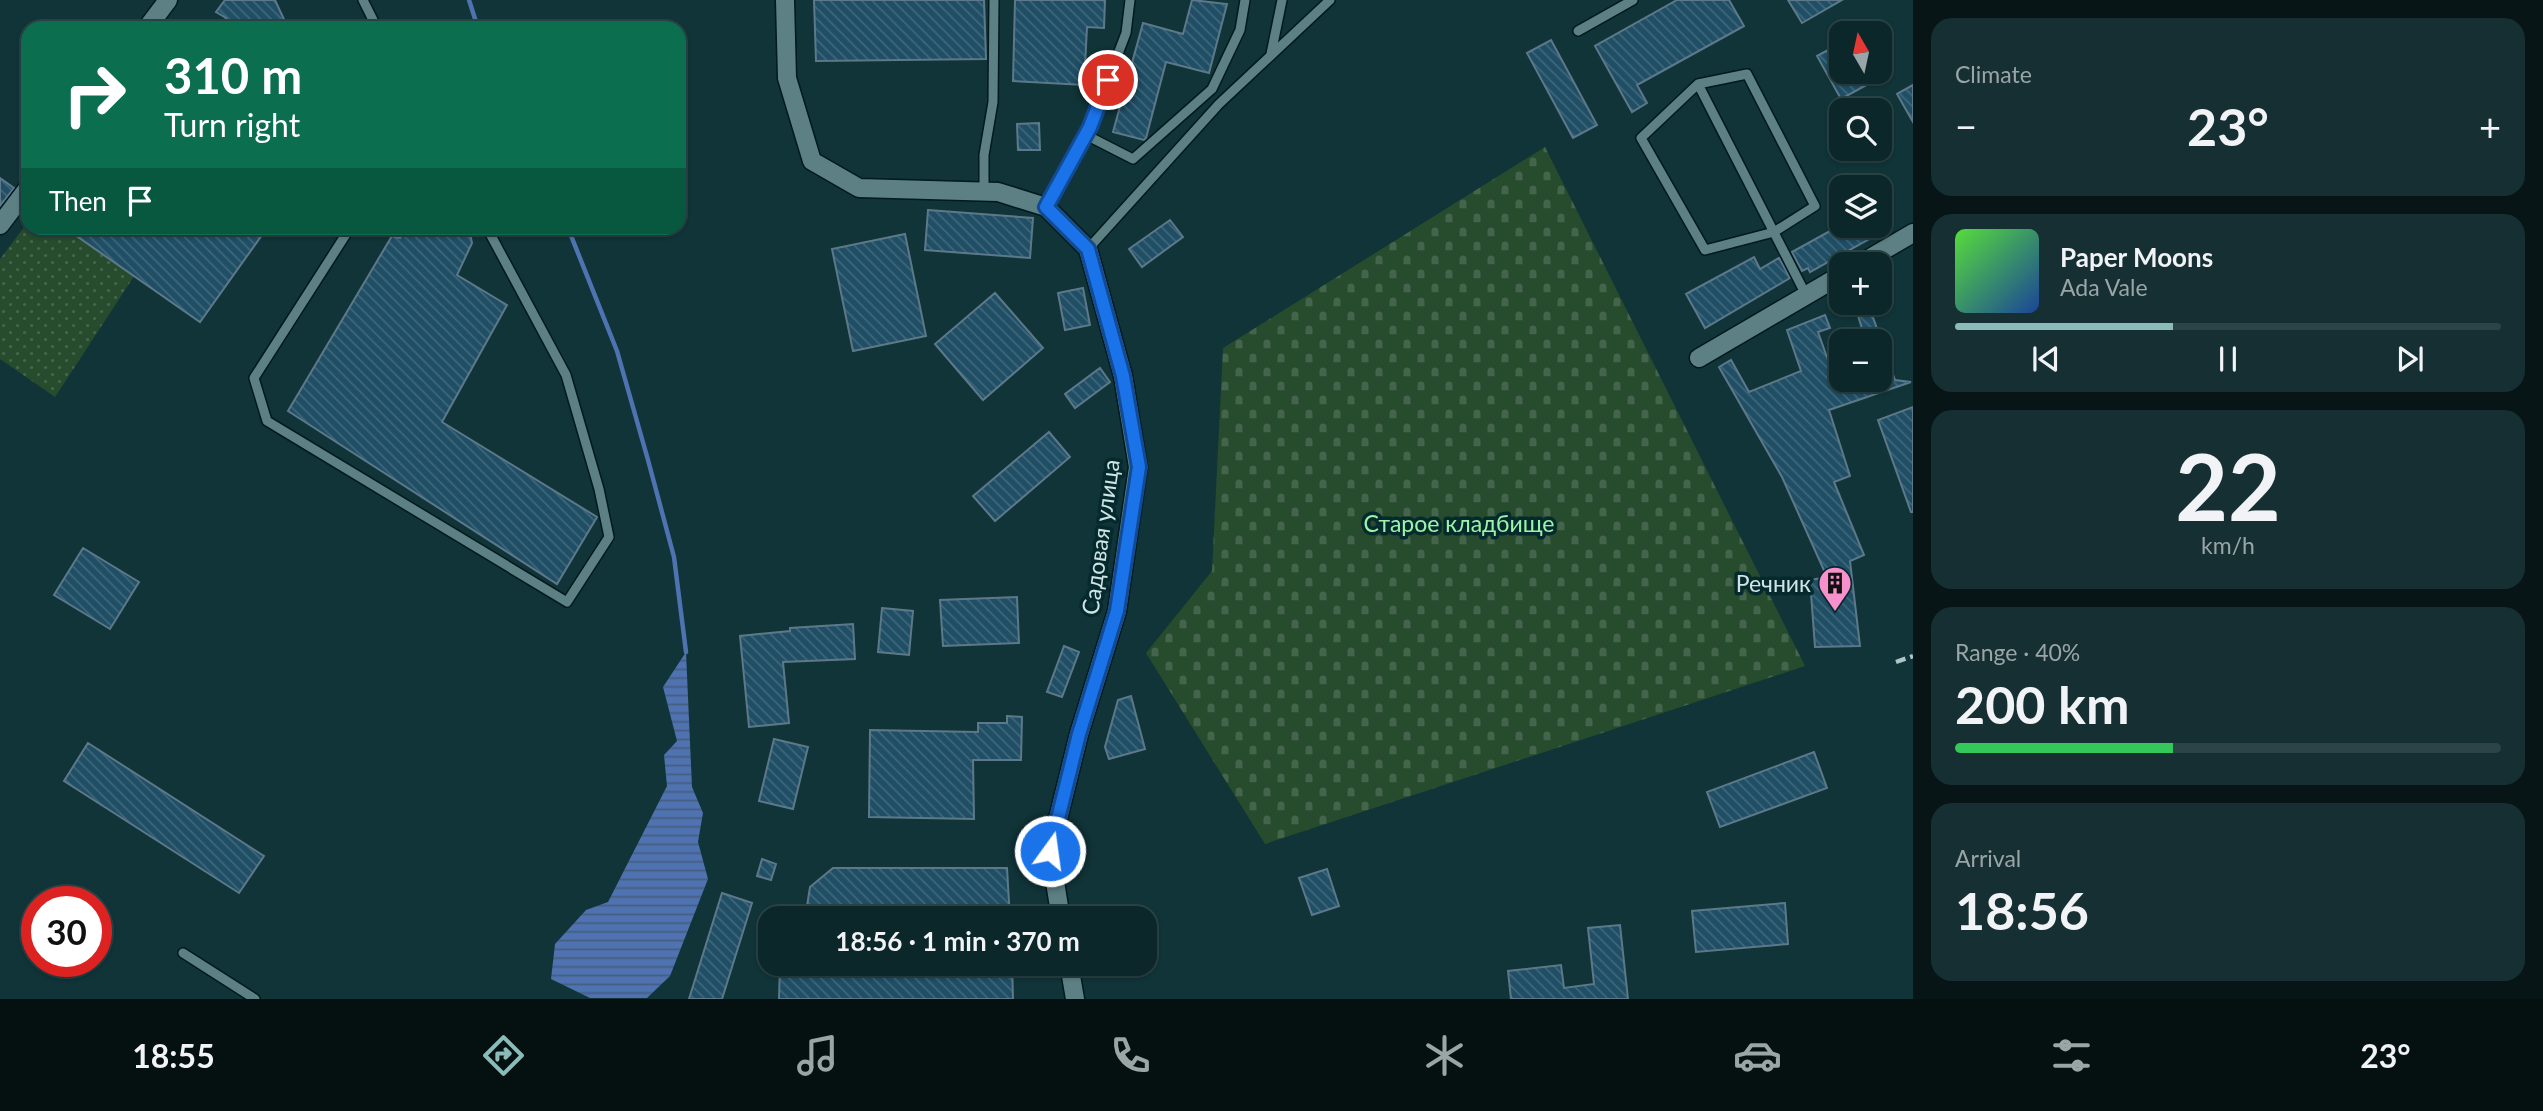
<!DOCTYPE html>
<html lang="en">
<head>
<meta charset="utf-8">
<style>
	body { margin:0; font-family:Lato,sans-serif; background:#152f32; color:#f1f3f6; height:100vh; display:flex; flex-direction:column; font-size:26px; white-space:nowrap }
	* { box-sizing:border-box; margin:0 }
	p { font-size:23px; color:#9aa5a8 }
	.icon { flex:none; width:38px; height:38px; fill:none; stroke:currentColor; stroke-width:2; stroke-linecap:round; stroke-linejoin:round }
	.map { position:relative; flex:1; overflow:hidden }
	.sheet { display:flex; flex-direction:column; gap:18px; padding:18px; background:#071517; width:630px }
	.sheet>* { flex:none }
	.hud { position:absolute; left:21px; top:21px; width:665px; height:214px; border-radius:21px; box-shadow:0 2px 5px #0004,0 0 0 2px #2c4447; background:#0b6e4f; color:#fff; overflow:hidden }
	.needle { width:46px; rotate:351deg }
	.controls { position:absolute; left:1829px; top:21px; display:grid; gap:14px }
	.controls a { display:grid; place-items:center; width:63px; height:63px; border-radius:14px; background:#0c272a; box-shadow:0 2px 5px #0004,0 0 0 2px #2c4447; font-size:35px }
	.speed { position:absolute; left:21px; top:886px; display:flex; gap:14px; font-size:35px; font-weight:700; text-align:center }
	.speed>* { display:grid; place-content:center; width:91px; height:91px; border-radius:50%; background:#0c272a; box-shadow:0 2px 5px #0004,0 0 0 2px #2c4447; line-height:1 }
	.speed .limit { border:10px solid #d22; background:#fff; color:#111 }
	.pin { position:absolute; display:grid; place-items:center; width:60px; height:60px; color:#fff; margin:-30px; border:4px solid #fff; border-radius:50%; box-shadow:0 2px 7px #0007 }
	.me { position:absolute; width:77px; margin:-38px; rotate:14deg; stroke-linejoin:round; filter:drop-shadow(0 0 5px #0008) }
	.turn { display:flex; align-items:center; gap:24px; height:147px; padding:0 28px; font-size:32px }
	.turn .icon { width:91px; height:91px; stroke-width:2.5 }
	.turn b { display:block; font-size:49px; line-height:60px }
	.then { display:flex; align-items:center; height:66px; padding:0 28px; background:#0003; gap:14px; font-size:26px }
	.big { font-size:52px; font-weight:700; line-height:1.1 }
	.sheet .card { flex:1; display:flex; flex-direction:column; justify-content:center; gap:10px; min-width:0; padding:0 24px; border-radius:21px; background:#152f32 }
	.sheet .dial { align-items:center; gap:0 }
	.dial b { font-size:91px; line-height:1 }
	.song { display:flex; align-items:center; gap:21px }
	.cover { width:84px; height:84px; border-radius:10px; background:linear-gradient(135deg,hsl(110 70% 55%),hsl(220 70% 35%)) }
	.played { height:7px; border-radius:4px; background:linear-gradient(90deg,#8bbbb9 40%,#2c4447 40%) }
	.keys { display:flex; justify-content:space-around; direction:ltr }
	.heat { display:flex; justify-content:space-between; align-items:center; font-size:38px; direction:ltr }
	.charge { height:10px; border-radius:5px; background:linear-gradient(90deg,#34c759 40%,#2c4447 0) }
	.trip { position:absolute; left:758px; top:906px; width:399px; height:70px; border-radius:21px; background:#0c272a; box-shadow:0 2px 5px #0004,0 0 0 2px #2c4447; font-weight:700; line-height:70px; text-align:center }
	.tabs { display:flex; height:112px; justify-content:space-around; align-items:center; background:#051011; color:#9aa5a8 }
	.tabs .icon { width:49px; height:49px }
	.tabs .selected { color:#8bbbb9 }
	.tabs b { font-size:32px; color:#f1f3f6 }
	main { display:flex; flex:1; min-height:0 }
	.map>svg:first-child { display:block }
</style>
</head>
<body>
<main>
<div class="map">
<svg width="1913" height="999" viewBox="0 0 1913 999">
	<defs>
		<pattern id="grass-dots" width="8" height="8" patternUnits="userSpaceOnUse" patternTransform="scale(1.75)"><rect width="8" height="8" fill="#264b2d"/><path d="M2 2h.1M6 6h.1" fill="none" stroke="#44654b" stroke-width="1.8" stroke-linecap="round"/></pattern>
		<pattern id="cemetery-stones" width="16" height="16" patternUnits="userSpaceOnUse" patternTransform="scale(1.75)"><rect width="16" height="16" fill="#264b2d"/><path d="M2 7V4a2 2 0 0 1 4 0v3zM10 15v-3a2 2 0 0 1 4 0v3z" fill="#44654b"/></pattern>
		<pattern id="water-rules" width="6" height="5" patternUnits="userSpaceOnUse" patternTransform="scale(1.75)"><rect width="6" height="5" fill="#4f72b1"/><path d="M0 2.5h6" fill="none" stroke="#475d80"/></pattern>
		<pattern id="building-back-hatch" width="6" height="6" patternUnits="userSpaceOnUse" patternTransform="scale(1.75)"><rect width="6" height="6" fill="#1f4e65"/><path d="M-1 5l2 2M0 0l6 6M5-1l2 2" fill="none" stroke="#3e677b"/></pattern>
	</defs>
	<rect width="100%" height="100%" fill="#103438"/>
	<path fill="url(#grass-dots)" d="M28 222V228H98L144 261 55 397 0 359V259Z"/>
	<path fill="url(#cemetery-stones)" d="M1545 147 1805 666 1265 844 1146 653 1212 571 1223 348Z"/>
	<path fill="url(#water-rules)" d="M686 652 692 787 703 813 698 842 708 879 670 976 647 998H590L551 979 555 944 586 910 608 902 667 786 664 755 677 741 663 687Z"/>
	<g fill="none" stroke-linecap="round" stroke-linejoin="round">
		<path stroke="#4f72b1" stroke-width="4.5" d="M469 0 478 28
			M568 228 617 351 648 460 674 557 686 652"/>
	</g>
	<path fill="url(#building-back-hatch)" stroke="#5d7989" stroke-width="2" d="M225 0H275L288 28H219L226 18 216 12Z
		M814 0H984L986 59 816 61Z
		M1015 0H1105L1104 28 1087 27 1084 85 1013 81Z
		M1192 0 1227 4 1209 73 1166 62 1146 138 1144 140 1113 132 1143 23 1183 34Z
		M1677 0H1729L1744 26 1637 85 1647 103 1632 112 1595 46Z
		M1788 0H1842L1802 23Z
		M1551 40 1597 125 1573 138 1527 53Z
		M1841 43V72H1866L1872 82 1841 99 1817 56Z
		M1913 85V122L1897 94Z
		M1039 123 1040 150H1018L1017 124Z
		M0 178 14 188 0 206Z
		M928 210 1033 218 1030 258 925 250Z
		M1170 220 1183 237 1142 267 1129 249Z
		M1839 226H1864L1871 238 1810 272 1808 268 1802 271 1792 252Z
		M65 228H267L200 322Z
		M406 228H469L472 243 457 275 507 305 442 422 597 517 557 584 288 411 392 236 400 238Z
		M905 234 926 336 853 351 832 249Z
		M1754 257 1760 269 1779 258 1790 278 1705 328 1686 294Z
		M1083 288 1090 325 1065 330 1058 293Z
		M995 293 1043 348 983 400 935 344Z
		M1854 303H1868L1895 380 1911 382 1829 410 1850 476 1834 482 1864 555 1850 561 1860 646 1815 647 1810 580 1827 577 1782 477 1719 367 1731 360 1749 392 1801 371 1787 330 1825 315 1830 328 1818 332 1834 377 1841 374V380H1880L1881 341H1866Z
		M1100 368 1110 382 1075 408 1065 394Z
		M1913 407V512H1911L1878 420Z
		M1049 432 1070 457 995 521 973 496Z
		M83 548 139 582 110 629 54 595Z
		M1017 597 1019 643 943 646 940 600Z
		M882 608 913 611 909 655 878 652Z
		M853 624 855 659 783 662 789 723 749 727 740 636 790 631V628Z
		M1064 646 1079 652 1062 697 1047 692Z
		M1131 696 1145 749 1109 759 1105 747 1118 700Z
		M1007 716 1022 717 1021 760H973L974 819 869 817 870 730 978 732V723H1007Z
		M774 739 808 747 793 809 759 801Z
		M88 743 264 856 239 893 64 781Z
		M1814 752 1827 788 1720 827 1707 792Z
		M762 859 776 864 771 880 757 876Z
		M833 868H1007L1010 919H805L810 887Z
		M1327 869 1339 906 1312 915 1299 878Z
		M722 893 752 903 722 999H689Z
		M1785 903 1788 944 1696 952 1692 911Z
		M1620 925 1628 999H1511L1508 971 1561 965 1564 988 1594 984 1588 928Z
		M780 964H1012L1013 999H779Z"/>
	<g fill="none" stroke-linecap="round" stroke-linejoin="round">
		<defs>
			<path id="lane" d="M363 0 377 28
				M1578 31 1633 0
				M1271 54 1282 0
				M1747 74 1815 206 1774 232 1705 250 1641 138 1698 84Z
				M1698 84 1806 295
				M1086 135 1133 159 1212 89 1240 30 1245 0
				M984 192V155L993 102 994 0
				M1046 207 1090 127 1126 33 1130 0
				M350 228 254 378 267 421 567 602 609 537 599 489 566 375 487 228
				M1088 249 1219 104 1330 0
				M183 953 255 999"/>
			<path id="street" d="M785 0 787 78 812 161 859 188 998 192 1046 207 1088 249 1123 376 1138 467 1117 611 1079 734 1050 851 1061 919
				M147 28 168 0
				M0 225 28 188
				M1860 264 1913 233
				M1699 358 1841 275
				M1069 964 1075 999"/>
		</defs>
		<use href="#lane" stroke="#011a1d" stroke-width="12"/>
		<use href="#street" stroke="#011a1d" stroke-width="21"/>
		<use href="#lane" stroke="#5c8084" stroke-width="9"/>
		<use href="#street" stroke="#5c8084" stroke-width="18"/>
		<path stroke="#afc5c8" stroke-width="4.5" stroke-dasharray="10 5" stroke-linecap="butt" d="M1896 662 1913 656"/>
	</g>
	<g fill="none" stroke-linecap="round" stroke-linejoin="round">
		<defs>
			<path id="route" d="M1050 851 1079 734 1117 611 1139 467 1123 376 1088 249 1046 207 1090 127 1108 80"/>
		</defs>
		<use href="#route" stroke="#114b97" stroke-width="18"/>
		<use href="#route" stroke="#1a73e8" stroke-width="12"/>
	</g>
	<defs>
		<symbol id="building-pin" viewBox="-11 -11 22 30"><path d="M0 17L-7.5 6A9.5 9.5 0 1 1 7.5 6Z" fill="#f890cb" stroke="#052a2d"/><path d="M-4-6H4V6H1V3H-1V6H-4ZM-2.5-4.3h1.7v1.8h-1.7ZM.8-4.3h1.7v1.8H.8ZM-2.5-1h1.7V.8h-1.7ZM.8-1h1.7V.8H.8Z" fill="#111"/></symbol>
	</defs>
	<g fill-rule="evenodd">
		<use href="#building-pin" x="1816" y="564" width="38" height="52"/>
	</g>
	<g text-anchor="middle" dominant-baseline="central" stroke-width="7" stroke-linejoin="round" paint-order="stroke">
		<g font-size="23" fill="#9af5a9" stroke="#052a2d">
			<text x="1459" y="523">Старое кладбище</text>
		</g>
		<g font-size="23" fill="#d0e3e5" stroke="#052a2d">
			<text transform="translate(1100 537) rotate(-82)">Садовая улица</text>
		</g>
		<g font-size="23" fill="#d0e3e5" stroke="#052a2d" text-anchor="end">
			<text x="1811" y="583">Речник</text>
		</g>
	</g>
</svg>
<div class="controls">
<a><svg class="needle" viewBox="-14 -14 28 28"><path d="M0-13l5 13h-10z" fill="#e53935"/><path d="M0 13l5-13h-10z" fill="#9aa5a8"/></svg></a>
<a><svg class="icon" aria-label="search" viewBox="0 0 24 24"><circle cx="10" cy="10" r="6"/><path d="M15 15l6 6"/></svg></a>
<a><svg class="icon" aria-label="layers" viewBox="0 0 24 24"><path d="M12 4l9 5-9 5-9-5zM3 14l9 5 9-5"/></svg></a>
<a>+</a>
<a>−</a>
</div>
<div class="speed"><div class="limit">30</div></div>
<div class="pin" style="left:1108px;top:80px;background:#d93025"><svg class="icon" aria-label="arrive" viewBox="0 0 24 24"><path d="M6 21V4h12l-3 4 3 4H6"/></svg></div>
<svg class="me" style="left:1050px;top:851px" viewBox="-20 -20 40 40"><circle r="17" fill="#1a73e8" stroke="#fff" stroke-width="3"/><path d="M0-11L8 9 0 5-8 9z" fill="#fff"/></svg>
<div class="trip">18:56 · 1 min · 370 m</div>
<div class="hud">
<div class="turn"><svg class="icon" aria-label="right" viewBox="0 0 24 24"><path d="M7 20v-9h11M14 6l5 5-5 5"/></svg><div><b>310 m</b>Turn right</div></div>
<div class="then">Then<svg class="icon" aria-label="arrive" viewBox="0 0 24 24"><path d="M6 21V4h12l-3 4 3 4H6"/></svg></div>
</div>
</div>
<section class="sheet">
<div class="card"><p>Climate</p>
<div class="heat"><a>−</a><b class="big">23°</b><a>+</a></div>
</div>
<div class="card">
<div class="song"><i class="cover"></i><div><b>Paper Moons</b><p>Ada Vale</p></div></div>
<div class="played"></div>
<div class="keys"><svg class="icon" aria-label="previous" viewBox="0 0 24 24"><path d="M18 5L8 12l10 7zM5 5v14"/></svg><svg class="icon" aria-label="pause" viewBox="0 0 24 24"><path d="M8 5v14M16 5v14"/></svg><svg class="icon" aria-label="next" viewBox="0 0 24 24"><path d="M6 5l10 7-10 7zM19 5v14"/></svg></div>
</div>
<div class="card dial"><b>22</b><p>km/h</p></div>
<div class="card"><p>Range · 40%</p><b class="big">200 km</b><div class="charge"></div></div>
<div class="card"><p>Arrival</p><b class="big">18:56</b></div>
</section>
</main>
<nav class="tabs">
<b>18:55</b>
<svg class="icon selected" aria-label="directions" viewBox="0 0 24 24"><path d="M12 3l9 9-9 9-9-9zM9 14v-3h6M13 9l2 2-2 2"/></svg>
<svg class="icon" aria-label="music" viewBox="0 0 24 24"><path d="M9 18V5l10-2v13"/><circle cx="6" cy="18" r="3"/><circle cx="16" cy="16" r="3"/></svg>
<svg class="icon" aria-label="phone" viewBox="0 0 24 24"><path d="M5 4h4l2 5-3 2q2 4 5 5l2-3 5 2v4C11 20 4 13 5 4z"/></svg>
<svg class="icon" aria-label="climate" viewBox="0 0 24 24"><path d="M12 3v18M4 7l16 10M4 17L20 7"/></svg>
<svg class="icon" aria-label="car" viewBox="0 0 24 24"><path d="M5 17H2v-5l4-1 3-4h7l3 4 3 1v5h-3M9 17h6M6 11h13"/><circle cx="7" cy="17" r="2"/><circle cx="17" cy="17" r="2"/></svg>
<svg class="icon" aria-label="filters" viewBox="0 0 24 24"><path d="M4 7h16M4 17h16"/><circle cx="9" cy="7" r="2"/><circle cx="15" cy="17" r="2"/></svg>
<b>23°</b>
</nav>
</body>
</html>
